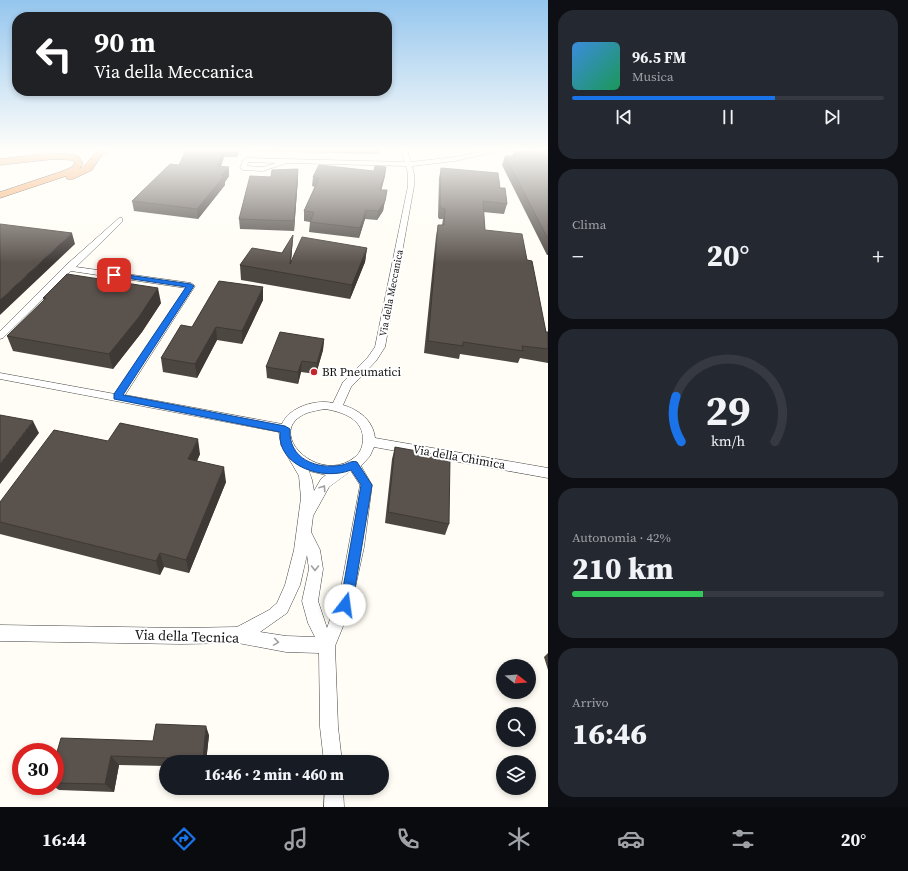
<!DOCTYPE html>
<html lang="it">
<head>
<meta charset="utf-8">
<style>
	body { margin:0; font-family:"Source Serif 4",serif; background:#242831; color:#f1f3f6; height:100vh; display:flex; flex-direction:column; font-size:15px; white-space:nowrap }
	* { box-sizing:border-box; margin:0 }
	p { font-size:13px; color:#9ea1a6 }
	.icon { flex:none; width:22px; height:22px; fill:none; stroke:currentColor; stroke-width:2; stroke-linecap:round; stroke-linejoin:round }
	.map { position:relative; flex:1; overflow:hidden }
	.panel { display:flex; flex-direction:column; gap:10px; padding:10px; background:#0d0f14; width:360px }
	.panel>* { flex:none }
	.top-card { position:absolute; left:12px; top:12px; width:380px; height:84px; border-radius:16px; box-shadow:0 2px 6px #0003; background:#202124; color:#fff; overflow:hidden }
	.needle { width:26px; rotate:107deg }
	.fabs { position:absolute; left:496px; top:659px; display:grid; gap:8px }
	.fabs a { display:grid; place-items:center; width:40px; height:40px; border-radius:50%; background:#171b24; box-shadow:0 2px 6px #0003; font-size:20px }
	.speed { position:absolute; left:12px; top:743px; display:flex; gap:8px; font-size:20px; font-weight:700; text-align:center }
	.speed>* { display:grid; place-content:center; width:52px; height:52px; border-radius:50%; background:#171b24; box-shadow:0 2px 6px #0003; line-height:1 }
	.speed .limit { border:6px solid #d22; background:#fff; color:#111 }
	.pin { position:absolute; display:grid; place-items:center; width:34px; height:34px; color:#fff; margin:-17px; border-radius:8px; box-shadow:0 2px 6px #0006 }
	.me { position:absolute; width:44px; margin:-22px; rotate:15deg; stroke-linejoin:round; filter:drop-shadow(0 0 3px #0008) }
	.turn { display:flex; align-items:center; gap:14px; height:84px; padding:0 16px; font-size:18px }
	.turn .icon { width:52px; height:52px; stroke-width:2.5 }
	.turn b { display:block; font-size:28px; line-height:34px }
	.big { font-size:30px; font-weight:800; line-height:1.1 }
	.panel .widget { flex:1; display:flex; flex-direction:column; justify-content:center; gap:6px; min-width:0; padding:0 14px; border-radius:16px; background:#242831 }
	.panel .dial { align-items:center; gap:0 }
	.dial svg { height:104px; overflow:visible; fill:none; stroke:#363941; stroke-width:7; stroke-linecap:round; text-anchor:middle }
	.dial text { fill:#f1f3f6; stroke:none }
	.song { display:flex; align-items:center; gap:12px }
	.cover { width:48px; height:48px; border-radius:6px; background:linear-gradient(135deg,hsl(210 70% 55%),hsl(150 70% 35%)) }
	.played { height:4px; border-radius:2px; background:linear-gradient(90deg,#1a73e8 65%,#363941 65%) }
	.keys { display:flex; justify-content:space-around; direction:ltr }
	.heat { display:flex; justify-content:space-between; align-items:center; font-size:22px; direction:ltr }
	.charge { height:6px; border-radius:3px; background:linear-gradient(90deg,#34c759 42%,#363941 0) }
	.trip { position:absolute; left:159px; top:755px; width:230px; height:40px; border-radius:20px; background:#171b24; box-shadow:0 2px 6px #0003; font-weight:800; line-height:40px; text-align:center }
	.tab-bar { display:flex; height:64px; justify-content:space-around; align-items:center; background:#090b0e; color:#9ea1a6 }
	.tab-bar .icon { width:28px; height:28px }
	.tab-bar .on { color:#1a73e8 }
	.tab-bar b { font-size:18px; color:#f1f3f6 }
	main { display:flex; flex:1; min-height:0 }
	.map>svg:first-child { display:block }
</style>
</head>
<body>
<main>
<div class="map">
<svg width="548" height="807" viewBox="0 0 548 807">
	<rect width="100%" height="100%" fill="#fffdf5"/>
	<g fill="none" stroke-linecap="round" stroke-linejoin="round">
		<defs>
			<path id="minor" d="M401 150H407L411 162 455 157 491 150H503L455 161 412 166 414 174V186L385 347 376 361 351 387 343 405C359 410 373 420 375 438L548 468V478L374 447 370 456 361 466 372 485 364 547 351 607 335 646 338 727 342 762H324L320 727 319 653 286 652 238 643 181 644 0 641V625L181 628 237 627 269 610 277 603 285 585 294 550 301 498 299 476 281 445 279 432 0 379V373L115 394 186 288 71 271 3 338 0 339V331L65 266 119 218H122V222L76 267 191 283 195 286 125 395 282 424C289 407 316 399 333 403L343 382 368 357 375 347 408 186V174L406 166 287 163 263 171 243 170 240 168 243 160 246 158 405 162ZM248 162 276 163 263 167 247 166ZM325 409C343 412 364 419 363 441 362 448 360 453 355 457 319 487 262 431 307 413 313 411 319 410 325 409ZM309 471 326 475 321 479 314 491 312 480ZM351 471 360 485 341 588 327 628 318 601 323 569 320 550 311 532 313 516 329 487ZM307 555 309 569 302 601 308 623 315 637 286 636 260 632 287 613 300 585Z
				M325 788H343L344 807H324Z"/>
			<path id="highway" d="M99 150H109L101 156 92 170 73 179H67L66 176 0 198V192L63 171 72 167 75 163 72 160 54 159 0 165V159L54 153 75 155 78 156 83 163 79 169C89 165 90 155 99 150Z"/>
		</defs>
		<use href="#minor" stroke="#444" stroke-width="1"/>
		<use href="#highway" stroke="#222" stroke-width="1"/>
		<use href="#minor" fill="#fff" fill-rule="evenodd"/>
		<use href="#highway" fill="#f5a25d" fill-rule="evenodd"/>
	</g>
	<path fill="#4d4742" d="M186 150H239L237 157H224L221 166 229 176 225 182V185L198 219 134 211 132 201 179 165Z
		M248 150H380L379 154 248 151Z
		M533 150H548V255H547L502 165 505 156H512L514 151 532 152Z
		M386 167 385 176 381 190H387L383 211 377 220 365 219 359 238 309 232 310 222 304 221V211L315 187 312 186 313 177 374 171Z
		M441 168 500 188 507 204 504 214 483 212 485 230 527 260 546 332H548V363L520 358 518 363 460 354 459 359 424 353 436 236 438 225H442L443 219H439L438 217 439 178Z
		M298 178 294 231 240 229 239 219Z
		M293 235 291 261 367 248 365 262 350 299 241 280 240 265 282 253Z
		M43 298 161 303 142 332 113 369 13 351 7 336 44 301Z
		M263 300 242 344 217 340 197 378 163 372 161 358 192 327Z
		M324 339 323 350 316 374 301 372 298 384 267 378 266 367Z
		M108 441 200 454 197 461 226 482 189 573 164 567 160 575 0 534V502Z
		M395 447 449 524 445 535 385 523 392 459Z
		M548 653V670L544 657Z
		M209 735 206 762H166V766L119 765 114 792 59 790 53 786H55V759L153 741Z"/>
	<path fill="#3f3936" d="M223 150H224V157L218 175 217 166Z
		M236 150H239L237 157Z
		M229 167V176L225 182V185L198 219 197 209 221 175Z
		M386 167 385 176 379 199 380 190Z
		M298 169V178L294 231V221Z
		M387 190 383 211 377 220 378 211Z
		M366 210 365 219 359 238 360 228Z
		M72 233 75 244 0 315V300Z
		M293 235 292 249 290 274V264Z
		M367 248 365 262 350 299 352 285Z
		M263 287V300L242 344V331Z
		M158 288 161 303 142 332 113 369 109 354Z
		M216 327 217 340 197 378 195 364Z
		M324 339 323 350 316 374 317 363Z
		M302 361 301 372 298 384V372Z
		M33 421 39 433 0 484V464Z
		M198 439 200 454 191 474 188 459Z
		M224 467 226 482 189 573 186 560Z
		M160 553 164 567 160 575 156 561Z
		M206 726 209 735 206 762H204L203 759Z
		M111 756 119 765 114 792 105 784Z"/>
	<path fill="#5a524d" stroke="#3f3936" d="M186 150H223L217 166 229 167 221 175 224 176 197 209 132 201 170 164 179 165Z
		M536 150H548V239L505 156H517L514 151 537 152Z
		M319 165 374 171 375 166 386 167 380 190H387L385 201 378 211 366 210 360 228 310 222 314 212 304 211 319 178 313 177Z
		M441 168 498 173 500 188H505L507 204 483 201 485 230 522 234 527 260 532 261 546 332H548V349L522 346 523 351 463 342V346L428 341 438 225H444L445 209 441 208 440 206Z
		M298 169 294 221 239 219 250 176 271 177 272 170Z
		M0 224 72 233 0 300Z
		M293 235 290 264 302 237 367 248 352 285 240 265 252 248 282 253Z
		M67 274 158 288 139 317 109 354 7 336 46 298H43Z
		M219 281 263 287 242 331 216 327 195 364 161 358 181 325 192 327Z
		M280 332 324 339 317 363 302 361 298 372 266 367Z
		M0 415 33 421 0 464Z
		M120 423 198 439 188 459 224 467 186 560 160 553 156 561 0 522V502L54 430 108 441Z
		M395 447 450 457 449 524 388 512Z
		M156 724 206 726 203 759 111 756 105 784 55 783V759L61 738 153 741Z"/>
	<defs><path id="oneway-chevron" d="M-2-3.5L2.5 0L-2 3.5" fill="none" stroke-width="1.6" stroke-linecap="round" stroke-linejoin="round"/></defs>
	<g stroke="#a0a0a0">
		<use href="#oneway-chevron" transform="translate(323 488) rotate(-56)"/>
		<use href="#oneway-chevron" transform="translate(315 568) rotate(90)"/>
		<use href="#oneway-chevron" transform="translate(276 642) rotate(9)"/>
	</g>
	<linearGradient id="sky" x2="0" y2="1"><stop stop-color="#95c6ee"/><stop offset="0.57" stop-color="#fffefa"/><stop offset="1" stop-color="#fffefa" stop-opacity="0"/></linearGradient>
	<rect width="548" height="263" fill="url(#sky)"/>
	<path fill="#1a73e8" stroke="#114b97" d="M114 273 191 284 194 286 123 395 285 426 290 429C288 459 317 470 342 465 348 464 351 460 357 462L372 485 354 594 349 610 345 611 340 610 338 605 342 594 361 485 351 470C324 481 277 467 280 432L114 399V394L186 287 112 276V274Z"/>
	<circle fill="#c4262e" stroke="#fff" stroke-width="1.5" cx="314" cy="372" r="4"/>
	<g text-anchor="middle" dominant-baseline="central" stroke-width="4" stroke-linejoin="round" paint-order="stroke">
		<g font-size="10" fill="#111" stroke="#fff">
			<text transform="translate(391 293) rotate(-79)">Via della Meccanica</text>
		</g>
		<g font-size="12" fill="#111" stroke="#fff" text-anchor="start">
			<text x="322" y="372">BR Pneumatici</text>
		</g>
		<g font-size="12" fill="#111" stroke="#fff">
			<text transform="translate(459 457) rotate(10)">Via della Chimica</text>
		</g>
		<g font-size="14" fill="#111" stroke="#fff">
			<text transform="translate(187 636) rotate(2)">Via della Tecnica</text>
		</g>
	</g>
</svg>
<div class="fabs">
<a><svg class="needle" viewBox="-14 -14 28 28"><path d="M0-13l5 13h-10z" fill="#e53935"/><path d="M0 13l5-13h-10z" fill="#9ea1a6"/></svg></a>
<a><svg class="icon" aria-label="search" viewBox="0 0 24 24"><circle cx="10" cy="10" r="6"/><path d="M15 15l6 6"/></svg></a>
<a><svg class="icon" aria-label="layers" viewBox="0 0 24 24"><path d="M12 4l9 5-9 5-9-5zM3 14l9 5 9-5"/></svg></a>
</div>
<div class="speed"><div class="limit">30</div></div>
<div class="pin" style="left:114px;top:275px;background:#d93025"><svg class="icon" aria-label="arrive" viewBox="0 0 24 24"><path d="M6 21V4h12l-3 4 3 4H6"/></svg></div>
<svg class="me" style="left:345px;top:605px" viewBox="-20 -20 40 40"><circle r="19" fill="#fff"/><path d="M0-13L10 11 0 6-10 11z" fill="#1a73e8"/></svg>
<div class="trip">16:46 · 2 min · 460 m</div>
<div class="top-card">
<div class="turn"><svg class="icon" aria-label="left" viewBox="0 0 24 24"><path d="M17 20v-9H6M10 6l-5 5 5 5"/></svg><div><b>90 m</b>Via della Meccanica</div></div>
</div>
</div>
<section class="panel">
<div class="widget">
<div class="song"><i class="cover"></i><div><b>96.5 FM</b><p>Musica</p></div></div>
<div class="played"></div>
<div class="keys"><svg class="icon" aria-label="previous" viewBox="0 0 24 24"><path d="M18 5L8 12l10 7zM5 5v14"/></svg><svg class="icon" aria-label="pause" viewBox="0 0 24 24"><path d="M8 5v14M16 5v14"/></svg><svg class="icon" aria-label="next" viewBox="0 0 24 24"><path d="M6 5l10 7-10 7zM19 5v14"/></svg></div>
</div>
<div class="widget"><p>Clima</p>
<div class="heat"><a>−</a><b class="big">20°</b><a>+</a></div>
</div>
<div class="widget dial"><svg viewBox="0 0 100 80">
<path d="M14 69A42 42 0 1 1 86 69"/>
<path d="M14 69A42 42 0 0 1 10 34" stroke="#1a73e8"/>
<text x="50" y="56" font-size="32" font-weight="700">29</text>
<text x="50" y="72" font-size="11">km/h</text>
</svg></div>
<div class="widget"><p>Autonomia · 42%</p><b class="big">210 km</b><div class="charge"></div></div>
<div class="widget"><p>Arrivo</p><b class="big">16:46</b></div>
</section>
</main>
<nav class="tab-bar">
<b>16:44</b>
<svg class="icon on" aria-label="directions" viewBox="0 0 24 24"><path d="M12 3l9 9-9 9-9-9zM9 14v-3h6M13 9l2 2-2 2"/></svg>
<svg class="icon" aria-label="music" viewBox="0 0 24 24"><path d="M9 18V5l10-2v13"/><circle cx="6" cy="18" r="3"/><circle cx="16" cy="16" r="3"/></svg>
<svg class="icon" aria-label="phone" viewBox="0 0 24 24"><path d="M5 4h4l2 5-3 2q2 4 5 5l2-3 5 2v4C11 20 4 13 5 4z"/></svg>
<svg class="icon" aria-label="climate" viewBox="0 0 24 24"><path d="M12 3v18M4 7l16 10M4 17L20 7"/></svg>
<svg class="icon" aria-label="car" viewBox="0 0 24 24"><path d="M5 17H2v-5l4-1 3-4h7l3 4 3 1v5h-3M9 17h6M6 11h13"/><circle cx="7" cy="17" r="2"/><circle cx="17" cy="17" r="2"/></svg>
<svg class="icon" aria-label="filters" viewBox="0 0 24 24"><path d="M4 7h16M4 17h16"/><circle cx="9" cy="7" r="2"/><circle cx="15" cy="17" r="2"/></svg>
<b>20°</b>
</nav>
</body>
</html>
